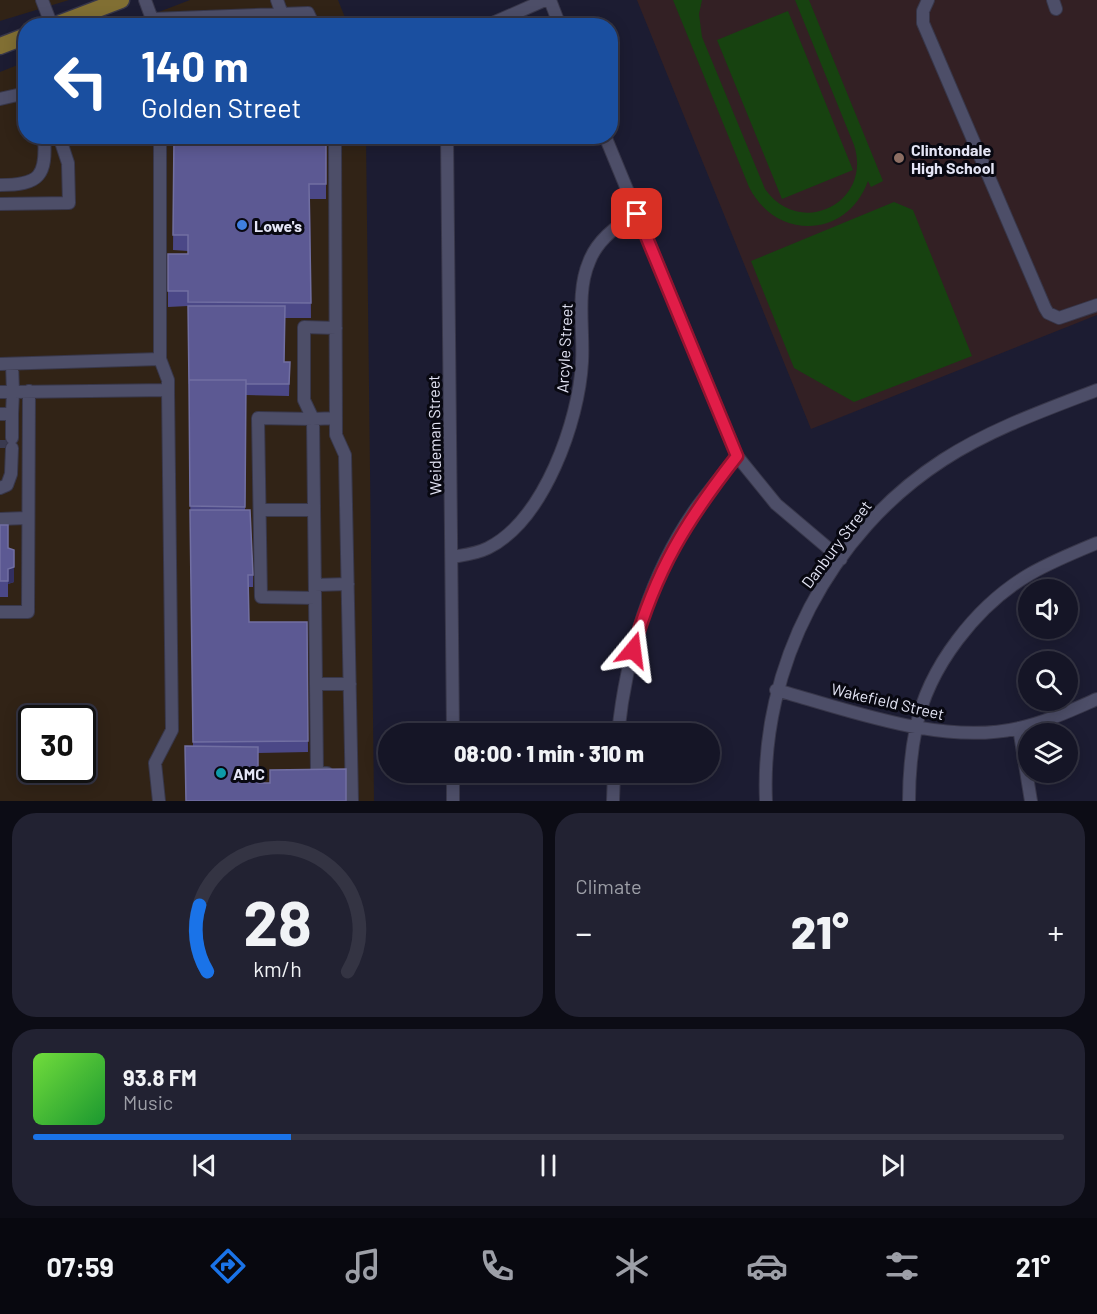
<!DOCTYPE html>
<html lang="en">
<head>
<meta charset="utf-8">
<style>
	body { margin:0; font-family:Barlow,sans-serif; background:#222232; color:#f1f3f6; height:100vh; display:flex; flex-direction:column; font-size:22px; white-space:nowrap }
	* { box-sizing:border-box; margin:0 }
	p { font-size:20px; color:#9d9fa7 }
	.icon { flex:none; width:33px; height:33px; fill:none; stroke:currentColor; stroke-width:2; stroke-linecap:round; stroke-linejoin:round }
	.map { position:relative; height:801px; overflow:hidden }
	.sheet { display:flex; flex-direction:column; gap:12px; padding:12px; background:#0c0c15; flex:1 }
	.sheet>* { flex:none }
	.hud { position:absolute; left:18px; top:18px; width:600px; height:126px; border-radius:24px; box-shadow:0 3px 15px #0003,0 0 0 2px #343443; background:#1a4fa0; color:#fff; overflow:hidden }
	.tools { position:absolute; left:1018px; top:579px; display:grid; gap:12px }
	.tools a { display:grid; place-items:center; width:60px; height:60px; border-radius:50%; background:#151526; box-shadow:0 3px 15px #0003,0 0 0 2px #343443; font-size:30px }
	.speed { position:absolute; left:18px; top:705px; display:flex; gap:12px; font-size:30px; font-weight:700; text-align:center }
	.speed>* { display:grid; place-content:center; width:78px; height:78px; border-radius:50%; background:#151526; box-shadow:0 3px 15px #0003,0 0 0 2px #343443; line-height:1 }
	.speed .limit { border:3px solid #111; border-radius:9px; background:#fff; color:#111 }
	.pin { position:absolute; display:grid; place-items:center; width:51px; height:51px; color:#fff; margin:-26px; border-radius:12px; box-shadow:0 3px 9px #0006 }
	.me { position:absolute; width:66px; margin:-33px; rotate:16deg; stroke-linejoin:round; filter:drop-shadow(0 0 4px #0008) }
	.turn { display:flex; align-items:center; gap:21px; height:126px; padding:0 24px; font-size:27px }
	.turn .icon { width:78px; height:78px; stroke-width:2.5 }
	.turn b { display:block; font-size:42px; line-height:51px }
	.big { font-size:45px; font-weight:800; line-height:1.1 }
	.sheet .tile { flex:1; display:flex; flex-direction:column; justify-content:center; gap:9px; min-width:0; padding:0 21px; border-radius:24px; background:#222232 }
	.sheet .dial { align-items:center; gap:0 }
	.dial svg { height:156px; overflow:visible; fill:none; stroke:#343443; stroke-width:7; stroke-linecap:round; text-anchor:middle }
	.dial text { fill:#f1f3f6; stroke:none }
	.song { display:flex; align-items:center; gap:18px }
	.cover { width:72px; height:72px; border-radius:9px; background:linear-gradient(135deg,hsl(100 70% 55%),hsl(130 70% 35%)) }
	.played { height:6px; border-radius:3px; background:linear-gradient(90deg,#1a73e8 25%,#343443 25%) }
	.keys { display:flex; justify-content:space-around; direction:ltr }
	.heat { display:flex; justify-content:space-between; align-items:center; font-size:33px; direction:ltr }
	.sheet .tiles { flex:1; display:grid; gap:12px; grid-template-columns:1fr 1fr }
	.tile:last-child { grid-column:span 2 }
	.trip { position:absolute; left:378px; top:723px; width:342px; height:60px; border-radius:30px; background:#151526; box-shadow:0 3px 15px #0003,0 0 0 2px #343443; font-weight:800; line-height:60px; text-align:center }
	.tab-bar { display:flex; height:96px; justify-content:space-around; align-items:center; background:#08080f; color:#9d9fa7 }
	.tab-bar .icon { width:42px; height:42px }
	.tab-bar .selected { color:#1a73e8 }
	.tab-bar b { font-size:27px; color:#f1f3f6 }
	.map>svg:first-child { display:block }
</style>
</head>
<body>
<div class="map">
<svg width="1097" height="801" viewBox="0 0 1097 801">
	<rect width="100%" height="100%" fill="#1c1c32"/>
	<path fill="#312316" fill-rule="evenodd" d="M0 0H69L0 21Z
		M190 0H338L348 25 122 26Z
		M25 62 26 136 366 137 374 801H0V72ZM32 718H82V770H32Z"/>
	<path fill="#332024" d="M637 0H1097V315L811 429Z"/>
	<path fill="#174210" d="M673 0H702L699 14 702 37 765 189C800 239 873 203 854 145L795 0H809L883 181 871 187 868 181C847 239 776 241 749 187Z
		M788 11 853 170 782 199 717 40Z
		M894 202 913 210 972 356 854 402 794 368 751 261Z"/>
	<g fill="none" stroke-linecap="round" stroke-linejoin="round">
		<path stroke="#3a3a4f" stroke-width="12" stroke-dasharray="12 6" stroke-linecap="butt" d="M2 440V448"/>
		<defs>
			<path id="minor" d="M42 0 52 26
				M145 0 152 19 308 13 314 26
				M277 0 282 14
				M550 0 560 26
				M928 0 923 11V23L1045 308 1048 313 1059 318 1097 305
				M1053 0 1056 9
				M486 26 545 0
				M0 99 26 93
				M160 136V359L168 380V390
				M335 136 336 435 345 455 352 801
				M447 136 453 734
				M605 136 737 456 776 504 841 559
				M0 185C40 185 47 176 44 136
				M0 204 69 203 68 163 59 136
				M0 364 160 359
				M0 392H13L12 364
				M0 414H12L13 392 168 390 172 730 155 763 159 801
				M12 438V414
				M0 488 7 485 11 474 12 448
				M260 510H314
				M0 519 26 518
				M452 557C464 555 476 554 488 548 544 520 579 421 582 362 584 330 576 292 589 262 597 240 617 225 637 214
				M315 585 348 584
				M315 598 261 597 258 418 313 419 304 400V327L336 328
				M0 612H28L29 391
				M316 684H350
				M776 690C850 710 942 746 1019 728 1046 722 1072 710 1097 699
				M1019 728 1031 801
				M618 734C626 654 651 572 697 507 710 489 724 473 737 456
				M453 772V801
				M327 773H317L313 419 336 418
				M613 801 614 772
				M766 801C760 667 830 533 943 460 991 429 1045 410 1097 390
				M909 801C909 777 911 752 916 728 928 667 977 605 1030 574 1051 562 1075 552 1097 543"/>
			<path id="major" d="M53 26 121 0
				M0 46 26 36"/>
		</defs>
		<use href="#minor" stroke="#38374a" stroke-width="14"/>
		<use href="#major" stroke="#38374a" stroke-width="19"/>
		<use href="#minor" stroke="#4d4e68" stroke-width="12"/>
		<use href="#major" stroke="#816f33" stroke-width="16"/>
	</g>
	<path fill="#4b4887" d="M174 136H326V199H310L311 318H285L284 362H290L289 396 246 395 245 510 253 575V587H248L249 622H307L308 752 258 753V783H270L346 769 186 801 193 747 188 306 168 307V254H188V251L173 250Z
		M0 525 8 548 14 582 8 584V597H0Z"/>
	<path fill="#322f60" d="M14 567V582L8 584V569Z"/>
	<path fill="#5c5993" stroke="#716fa2" stroke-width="1.5" d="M184 23 200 24V26H184Z
		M174 136H326V184H309L311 303 188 302V291H168V254H188V235H173Z
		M188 306H285L284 362H290L289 384H246V380H189V384Z
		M189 380H246L245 507 190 506Z
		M190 510H250L253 575H248L249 622H307L308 741 193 742Z
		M0 525H8V548L14 550V567L8 569V581H0Z
		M185 746 258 747V783H270V770L346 769V801H186Z"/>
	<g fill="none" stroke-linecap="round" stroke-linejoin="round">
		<defs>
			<path id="route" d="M633 650C656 570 686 521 737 456L637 214"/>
		</defs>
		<use href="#route" stroke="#92132f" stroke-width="15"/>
		<use href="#route" stroke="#e11d48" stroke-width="10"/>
	</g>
	<circle fill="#8d6e63" stroke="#080811" stroke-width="2" cx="899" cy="158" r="6"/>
	<circle fill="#3f7fe0" stroke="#080811" stroke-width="2" cx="242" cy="225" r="6"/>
	<circle fill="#0f9aa8" stroke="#080811" stroke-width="2" cx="221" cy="773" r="6"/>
	<g text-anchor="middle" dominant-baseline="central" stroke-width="6" stroke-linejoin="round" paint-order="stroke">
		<g font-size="16" font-weight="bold" fill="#e4e5f5" stroke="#080811" text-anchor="start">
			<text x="911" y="149">Clintondale<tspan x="911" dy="18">High School</tspan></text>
			<text x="254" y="225">Lowe's</text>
			<text x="233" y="773">AMC</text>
		</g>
		<g font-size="16" fill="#e4e5f5" stroke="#080811">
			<text transform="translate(564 348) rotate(-87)">Arcyle Street</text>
			<text transform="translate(434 435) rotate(-91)">Weideman Street</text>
			<text transform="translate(836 544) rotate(-53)">Danbury Street</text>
			<text transform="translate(888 701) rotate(13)">Wakefield Street</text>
		</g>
	</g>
</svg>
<div class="tools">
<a><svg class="icon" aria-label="sound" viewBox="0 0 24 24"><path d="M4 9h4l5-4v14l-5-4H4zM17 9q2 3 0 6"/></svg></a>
<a><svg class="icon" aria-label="search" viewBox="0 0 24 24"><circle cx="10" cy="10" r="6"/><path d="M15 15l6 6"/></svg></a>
<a><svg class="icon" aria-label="layers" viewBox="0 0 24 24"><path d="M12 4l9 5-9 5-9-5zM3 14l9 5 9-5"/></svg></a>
</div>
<div class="speed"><div class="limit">30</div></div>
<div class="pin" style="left:637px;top:214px;background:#d93025"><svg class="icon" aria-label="arrive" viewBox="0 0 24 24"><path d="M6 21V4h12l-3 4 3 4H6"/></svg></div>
<svg class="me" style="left:633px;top:650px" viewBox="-20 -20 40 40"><path d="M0-17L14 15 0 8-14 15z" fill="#e11d48" stroke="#fff" stroke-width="4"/></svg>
<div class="trip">08:00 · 1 min · 310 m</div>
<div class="hud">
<div class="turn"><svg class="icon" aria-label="left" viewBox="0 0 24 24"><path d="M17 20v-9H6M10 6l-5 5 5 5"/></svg><div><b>140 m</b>Golden Street</div></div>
</div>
</div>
<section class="sheet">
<div class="tiles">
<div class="tile dial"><svg viewBox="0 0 100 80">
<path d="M14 69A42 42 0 1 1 86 69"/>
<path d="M14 69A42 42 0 0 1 10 35" stroke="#1a73e8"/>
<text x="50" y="56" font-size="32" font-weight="700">28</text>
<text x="50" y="72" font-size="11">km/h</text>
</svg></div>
<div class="tile"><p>Climate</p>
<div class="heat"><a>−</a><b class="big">21°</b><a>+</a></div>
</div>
<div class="tile">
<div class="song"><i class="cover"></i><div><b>93.8 FM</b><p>Music</p></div></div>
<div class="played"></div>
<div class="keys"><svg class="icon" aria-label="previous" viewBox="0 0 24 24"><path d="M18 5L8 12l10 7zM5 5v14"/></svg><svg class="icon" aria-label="pause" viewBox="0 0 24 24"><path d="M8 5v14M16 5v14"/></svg><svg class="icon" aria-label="next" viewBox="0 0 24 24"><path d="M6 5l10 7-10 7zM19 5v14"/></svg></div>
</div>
</div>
</section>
<nav class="tab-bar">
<b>07:59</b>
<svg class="icon selected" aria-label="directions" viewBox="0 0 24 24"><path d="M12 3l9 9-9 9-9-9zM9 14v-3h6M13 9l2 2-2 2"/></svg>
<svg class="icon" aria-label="music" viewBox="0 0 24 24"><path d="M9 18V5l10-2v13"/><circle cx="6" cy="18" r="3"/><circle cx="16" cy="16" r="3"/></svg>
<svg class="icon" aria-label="phone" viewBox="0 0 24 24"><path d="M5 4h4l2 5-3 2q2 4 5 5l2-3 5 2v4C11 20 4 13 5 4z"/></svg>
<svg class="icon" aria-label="climate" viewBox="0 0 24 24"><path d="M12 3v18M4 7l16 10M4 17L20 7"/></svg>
<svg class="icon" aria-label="car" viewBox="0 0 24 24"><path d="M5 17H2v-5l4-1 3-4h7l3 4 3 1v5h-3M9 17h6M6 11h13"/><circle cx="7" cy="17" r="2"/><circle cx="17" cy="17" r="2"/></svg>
<svg class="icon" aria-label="filters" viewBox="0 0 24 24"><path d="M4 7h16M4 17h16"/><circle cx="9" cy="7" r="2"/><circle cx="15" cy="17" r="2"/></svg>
<b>21°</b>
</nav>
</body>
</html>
